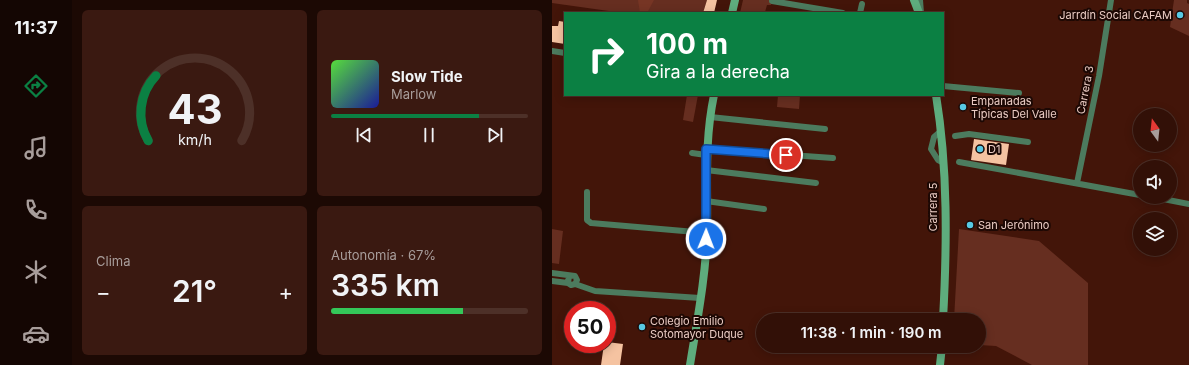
<!DOCTYPE html>
<html lang="es">
<head>
<meta charset="utf-8">
<style>
	body { margin:0; font-family:Inter,sans-serif; background:#3a1911; color:#f1f3f6; height:100vh; display:flex; flex-direction:column; font-size:15px; white-space:nowrap }
	* { box-sizing:border-box; margin:0 }
	p { font-size:13px; color:#a89d9b }
	.icon { flex:none; width:22px; height:22px; fill:none; stroke:currentColor; stroke-width:2; stroke-linecap:round; stroke-linejoin:round }
	.map { position:relative; flex:1; overflow:hidden }
	.drawer { display:flex; flex-direction:column; gap:10px; padding:10px; background:#1c0904; width:480px }
	.drawer>* { flex:none }
	.guide { position:absolute; left:12px; top:12px; width:380px; height:84px; border-radius:0px; box-shadow:0 2px 10px #0003,0 0 0 1px #4d3028; background:#0b8043; color:#fff; overflow:hidden }
	.needle { width:26px; rotate:345deg }
	.tools { position:absolute; left:581px; top:108px; display:grid; gap:8px }
	.tools a { display:grid; place-items:center; width:44px; height:44px; border-radius:50%; background:#321007; box-shadow:0 2px 10px #0003,0 0 0 1px #4d3028; font-size:20px }
	.speed { position:absolute; left:12px; top:301px; display:flex; gap:8px; font-size:20px; font-weight:700; text-align:center }
	.speed>* { display:grid; place-content:center; width:52px; height:52px; border-radius:50%; background:#321007; box-shadow:0 2px 10px #0003,0 0 0 1px #4d3028; line-height:1 }
	.speed .limit { border:6px solid #d22; background:#fff; color:#111 }
	.pin { position:absolute; display:grid; place-items:center; width:34px; height:34px; color:#fff; margin:-17px; border:2px solid #fff; border-radius:50%; box-shadow:0 1px 4px #0007 }
	.me { position:absolute; width:44px; margin:-22px; rotate:1deg; stroke-linejoin:round; filter:drop-shadow(0 0 3px #0008) }
	.turn { display:flex; align-items:center; gap:14px; height:84px; padding:0 16px; font-size:18px }
	.turn .icon { width:52px; height:52px; stroke-width:2.5 }
	.turn b { display:block; font-size:28px; line-height:34px }
	.big { font-size:30px; font-weight:600; line-height:1.1 }
	.drawer .widget { flex:1; display:flex; flex-direction:column; justify-content:center; gap:6px; min-width:0; padding:0 14px; border-radius:6px; background:#3a1911 }
	.drawer .dial { align-items:center; gap:0 }
	.dial svg { height:104px; overflow:visible; fill:none; stroke:#4d3028; stroke-width:7; stroke-linecap:round; text-anchor:middle }
	.dial text { fill:#f1f3f6; stroke:none }
	.song { display:flex; align-items:center; gap:12px }
	.cover { width:48px; height:48px; border-radius:6px; background:linear-gradient(135deg,hsl(110 70% 55%),hsl(240 70% 35%)) }
	.played { height:4px; border-radius:2px; background:linear-gradient(90deg,#0b8043 75%,#4d3028 75%) }
	.keys { display:flex; justify-content:space-around; direction:ltr }
	.heat { display:flex; justify-content:space-between; align-items:center; font-size:22px; direction:ltr }
	.charge { height:6px; border-radius:3px; background:linear-gradient(90deg,#34c759 67%,#4d3028 0) }
	.drawer .tiles { flex:1; display:grid; gap:10px; grid-template-columns:repeat(2,1fr) }
	.trip { position:absolute; left:204px; top:313px; width:230px; height:40px; border-radius:20px; background:#321007; box-shadow:0 2px 10px #0003,0 0 0 1px #4d3028; font-weight:600; line-height:40px; text-align:center }
	main { display:flex; flex:1; min-height:0 }
	.dock { display:flex; flex-direction:column; width:72px; justify-content:space-around; align-items:center; background:#140603; color:#a89d9b }
	.dock .icon { width:28px; height:28px }
	.dock .on { color:#0b8043 }
	.dock b { font-size:18px; color:#f1f3f6 }
	.map>svg:first-child { display:block }
</style>
</head>
<body>
<main>
<nav class="dock">
<b>11:37</b>
<svg class="icon on" aria-label="directions" viewBox="0 0 24 24"><path d="M12 3l9 9-9 9-9-9zM9 14v-3h6M13 9l2 2-2 2"/></svg>
<svg class="icon" aria-label="music" viewBox="0 0 24 24"><path d="M9 18V5l10-2v13"/><circle cx="6" cy="18" r="3"/><circle cx="16" cy="16" r="3"/></svg>
<svg class="icon" aria-label="phone" viewBox="0 0 24 24"><path d="M5 4h4l2 5-3 2q2 4 5 5l2-3 5 2v4C11 20 4 13 5 4z"/></svg>
<svg class="icon" aria-label="climate" viewBox="0 0 24 24"><path d="M12 3v18M4 7l16 10M4 17L20 7"/></svg>
<svg class="icon" aria-label="car" viewBox="0 0 24 24"><path d="M5 17H2v-5l4-1 3-4h7l3 4 3 1v5h-3M9 17h6M6 11h13"/><circle cx="7" cy="17" r="2"/><circle cx="17" cy="17" r="2"/></svg>
</nav>
<section class="drawer">
<div class="tiles">
<div class="widget dial"><svg viewBox="0 0 100 80">
<path d="M14 69A42 42 0 1 1 86 69"/>
<path d="M14 69A42 42 0 0 1 20 19" stroke="#0b8043"/>
<text x="50" y="56" font-size="32" font-weight="700">43</text>
<text x="50" y="72" font-size="11">km/h</text>
</svg></div>
<div class="widget">
<div class="song"><i class="cover"></i><div><b>Slow Tide</b><p>Marlow</p></div></div>
<div class="played"></div>
<div class="keys"><svg class="icon" aria-label="previous" viewBox="0 0 24 24"><path d="M18 5L8 12l10 7zM5 5v14"/></svg><svg class="icon" aria-label="pause" viewBox="0 0 24 24"><path d="M8 5v14M16 5v14"/></svg><svg class="icon" aria-label="next" viewBox="0 0 24 24"><path d="M6 5l10 7-10 7zM19 5v14"/></svg></div>
</div>
<div class="widget"><p>Clima</p>
<div class="heat"><a>−</a><b class="big">21°</b><a>+</a></div>
</div>
<div class="widget"><p>Autonomía · 67%</p><b class="big">335 km</b><div class="charge"></div></div>
</div>
</section>
<div class="map">
<svg width="637" height="365" viewBox="0 0 637 365">
	<rect width="100%" height="100%" fill="#431509"/>
	<path fill="#662e20" d="M0 0H155L151 13H71L0 3Z
		M191 0H221L219 5H215L213 12 219 13H188Z
		M622 0H635V3L637 4V36L618 27Z
		M135 95H146L141 122 131 120Z
		M226 95H248L247 109 225 107Z
		M0 229 11 231 7 264 0 263Z
		M407 229 487 241 536 283V365H480L444 346 427 345V320H402Z
		M30 301 51 303 50 310H30Z"/>
	<path fill="#763524" d="M86 0H102L95 13H88Z"/>
	<path fill="#f5c3a1" d="M155 0H165L162 13H151Z
		M7 21 13 22V44L0 42V26H6Z
		M422 139 457 144 454 165 419 160Z
		M55 342 71 344 68 365H49L52 344H55Z"/>
	<g fill="none" stroke-linecap="round" stroke-linejoin="round">
		<path stroke="#4c7b5e" stroke-width="6" d="M368 0 369 13
			M220 1 291 13
			M308 13 310 4
			M0 51 13 53
			M391 86 467 93
			M158 117 273 129
			M389 131 382 137 379 149 386 160 392 163
			M403 136 417 134 476 142
			M154 149 281 158
			M140 153 154 155
			M407 162 588 195
			M154 170 264 183
			M525 183 547 76 559 0
			M35 192V220L39 223 155 233
			M601 197 637 204
			M154 201 212 209
			M0 273 23 276 25 280 23 284 19 285 16 283 17 276
			M0 281 16 283
			M23 284 43 291 148 298"/>
		<path stroke="#5eac7d" stroke-width="8" d="M362 0 367 13
			M180 13 183 0
			M384 95C396 169 395 245 391 320
			M138 365C145 321 154 276 155 232 156 184 152 143 162 95
			M388 365 390 346"/>
	</g>
	<g fill="none" stroke-linecap="round" stroke-linejoin="round">
		<defs>
			<path id="route" d="M154 239V149L234 155"/>
		</defs>
		<use href="#route" stroke="#114b97" stroke-width="10"/>
		<use href="#route" stroke="#1a73e8" stroke-width="7"/>
	</g>
	<g fill="#58c9e3" stroke="#1c0804" stroke-width="1.5">
		<circle cx="628" cy="15" r="4"/>
		<circle cx="411" cy="107" r="4"/>
		<circle cx="428" cy="149" r="4"/>
		<circle cx="418" cy="225" r="4"/>
		<circle cx="90" cy="327" r="4"/>
	</g>
	<g text-anchor="middle" dominant-baseline="central" stroke-width="4" stroke-linejoin="round" paint-order="stroke">
		<g font-size="11" fill="#eacbc3" stroke="#1c0804" text-anchor="start">
			<text x="620" y="15" text-anchor="end">Jarrdín Social CAFAM</text>
			<text x="419" y="101">Empanadas<tspan x="419" dy="13">Típicas Del Valle</tspan></text>
			<text x="436" y="149">D1</text>
			<text x="426" y="225">San Jerónimo</text>
			<text x="98" y="321">Colegio Emilio<tspan x="98" dy="13">Sotomayor Duque</tspan></text>
		</g>
		<g font-size="11" fill="#eacbc3" stroke="#1c0804">
			<text transform="translate(533 90) rotate(-79)">Carrera 3</text>
			<text transform="translate(381 207) rotate(-90)">Carrera 5</text>
		</g>
	</g>
</svg>
<div class="tools">
<a><svg class="needle" viewBox="-14 -14 28 28"><path d="M0-13l5 13h-10z" fill="#e53935"/><path d="M0 13l5-13h-10z" fill="#a89d9b"/></svg></a>
<a><svg class="icon" aria-label="sound" viewBox="0 0 24 24"><path d="M4 9h4l5-4v14l-5-4H4zM17 9q2 3 0 6"/></svg></a>
<a><svg class="icon" aria-label="layers" viewBox="0 0 24 24"><path d="M12 4l9 5-9 5-9-5zM3 14l9 5 9-5"/></svg></a>
</div>
<div class="speed"><div class="limit">50</div></div>
<div class="pin" style="left:234px;top:155px;background:#d93025"><svg class="icon" aria-label="arrive" viewBox="0 0 24 24"><path d="M6 21V4h12l-3 4 3 4H6"/></svg></div>
<svg class="me" style="left:154px;top:239px" viewBox="-20 -20 40 40"><circle r="17" fill="#1a73e8" stroke="#fff" stroke-width="3"/><path d="M0-11L8 9 0 5-8 9z" fill="#fff"/></svg>
<div class="trip">11:38 · 1 min · 190 m</div>
<div class="guide">
<div class="turn"><svg class="icon" aria-label="right" viewBox="0 0 24 24"><path d="M7 20v-9h11M14 6l5 5-5 5"/></svg><div><b>100 m</b>Gira a la derecha</div></div>
</div>
</div>
</main>
</body>
</html>
